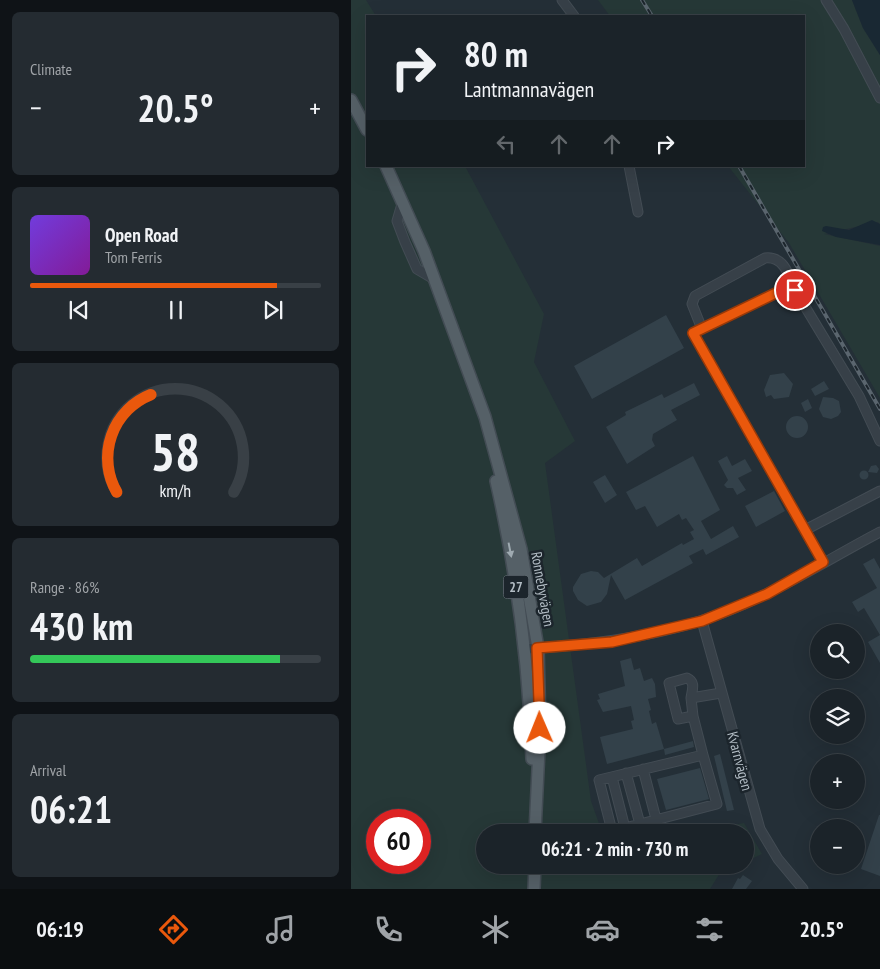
<!DOCTYPE html>
<html lang="en">
<head>
<meta charset="utf-8">
<style>
	body { margin:0; font-family:"PT Sans Narrow",sans-serif; background:#242b31; color:#f1f3f6; height:100vh; display:flex; flex-direction:column; font-size:19px; white-space:nowrap }
	* { box-sizing:border-box; margin:0 }
	p { font-size:16px; color:#a0a4a8 }
	.icon { flex:none; width:28px; height:28px; fill:none; stroke:currentColor; stroke-width:2; stroke-linecap:round; stroke-linejoin:round }
	.map { position:relative; flex:1; overflow:hidden }
	.drawer { display:flex; flex-direction:column; gap:12px; padding:12px; background:#0f1317; width:351px }
	.drawer>* { flex:none }
	.banner { position:absolute; left:15px; top:15px; width:439px; height:152px; border-radius:0px; box-shadow:0 5px 20px #0002,0 0 0 1px #394046; background:#1b2329; color:#f1f3f6; overflow:hidden }
	.buttons { position:absolute; left:459px; top:624px; display:grid; gap:10px }
	.buttons a { display:grid; place-items:center; width:55px; height:55px; border-radius:50%; background:#1b2329; box-shadow:0 5px 20px #0002,0 0 0 1px #394046; font-size:25px }
	.speed { position:absolute; left:15px; top:809px; display:flex; gap:10px; font-size:25px; font-weight:700; text-align:center }
	.speed>* { display:grid; place-content:center; width:65px; height:65px; border-radius:50%; background:#1b2329; box-shadow:0 5px 20px #0002,0 0 0 1px #394046; line-height:1 }
	.speed .limit { border:8px solid #d22; background:#fff; color:#111 }
	.pin { position:absolute; display:grid; place-items:center; width:42px; height:42px; color:#fff; margin:-21px; border:2px solid #fff; border-radius:50%; box-shadow:0 1px 5px #0007 }
	.me { position:absolute; width:55px; margin:-28px; rotate:359deg; stroke-linejoin:round; filter:drop-shadow(0 0 4px #0008) }
	.turn { display:flex; align-items:center; gap:18px; height:105px; padding:0 15px; font-size:22px }
	.turn .icon { width:65px; height:65px; stroke-width:2.5 }
	.turn b { display:block; font-size:35px; line-height:42px }
	.lanes { display:flex; align-items:center; height:48px; padding:0 15px; background:#0003; justify-content:center; gap:25px; direction:ltr }
	.lanes .off { opacity:.35 }
	.big { font-size:38px; font-weight:600; line-height:1.1 }
	.drawer .card { flex:1; display:flex; flex-direction:column; justify-content:center; gap:8px; min-width:0; padding:0 18px; border-radius:8px; background:#242b31 }
	.drawer .dial { align-items:center; gap:0 }
	.dial svg { height:130px; overflow:visible; fill:none; stroke:#394046; stroke-width:7; stroke-linecap:round; text-anchor:middle }
	.dial text { fill:#f1f3f6; stroke:none }
	.song { display:flex; align-items:center; gap:15px }
	.cover { width:60px; height:60px; border-radius:8px; background:linear-gradient(135deg,hsl(260 70% 55%),hsl(290 70% 35%)) }
	.played { height:5px; border-radius:2px; background:linear-gradient(90deg,#ea580c 85%,#394046 85%) }
	.keys { display:flex; justify-content:space-around; direction:ltr }
	.heat { display:flex; justify-content:space-between; align-items:center; font-size:28px; direction:ltr }
	.charge { height:8px; border-radius:4px; background:linear-gradient(90deg,#34c759 86%,#394046 0) }
	.trip { position:absolute; left:125px; top:824px; width:278px; height:50px; border-radius:25px; background:#1b2329; box-shadow:0 5px 20px #0002,0 0 0 1px #394046; font-weight:600; line-height:50px; text-align:center }
	.menu { display:flex; height:80px; justify-content:space-around; align-items:center; background:#0b0e10; color:#a0a4a8 }
	.menu .icon { width:35px; height:35px }
	.menu .selected { color:#ea580c }
	.menu b { font-size:22px; color:#f1f3f6 }
	main { display:flex; flex:1; min-height:0 }
	.map>svg:first-child { display:block }
</style>
</head>
<body>
<main>
<section class="drawer">
<div class="card"><p>Climate</p>
<div class="heat"><a>−</a><b class="big">20.5°</b><a>+</a></div>
</div>
<div class="card">
<div class="song"><i class="cover"></i><div><b>Open Road</b><p>Tom Ferris</p></div></div>
<div class="played"></div>
<div class="keys"><svg class="icon" aria-label="previous" viewBox="0 0 24 24"><path d="M18 5L8 12l10 7zM5 5v14"/></svg><svg class="icon" aria-label="pause" viewBox="0 0 24 24"><path d="M8 5v14M16 5v14"/></svg><svg class="icon" aria-label="next" viewBox="0 0 24 24"><path d="M6 5l10 7-10 7zM19 5v14"/></svg></div>
</div>
<div class="card dial"><svg viewBox="0 0 100 80">
<path d="M14 69A42 42 0 1 1 86 69"/>
<path d="M14 69A42 42 0 0 1 35 9" stroke="#ea580c"/>
<text x="50" y="56" font-size="32" font-weight="700">58</text>
<text x="50" y="72" font-size="11">km/h</text>
</svg></div>
<div class="card"><p>Range · 86%</p><b class="big">430 km</b><div class="charge"></div></div>
<div class="card"><p>Arrival</p><b class="big">06:21</b></div>
</section>
<div class="map">
<svg width="529" height="889" viewBox="0 0 529 889">
	<rect width="100%" height="100%" fill="#242f37"/>
	<path fill="#263837" fill-rule="evenodd" d="M0 0H15L25 16H16V166H114L193 314 183 362 224 441 194 463 240 801 251 832H134V865H387L369 873 359 889H0ZM26 820H69V862H26Z
		M247 0H501L512 28 529 55V224L527 222 473 234 529 246V398L438 243 377 166H452V16H259Z
		M393 823 411 854 394 862V832H341Z"/>
	<path fill="#192833" d="M501 0H529V55L512 28Z
		M521 220 529 224V245L485 237 471 231 472 227 475 226 498 230Z"/>
	<path fill="#33414a" d="M315 315 333 348 241 399 223 366Z
		M433 373 442 384 438 397 423 399 420 395 415 397 413 390 419 375Z
		M473 381 478 389 464 396 460 389Z
		M343 383 349 395 320 410 326 420 302 434 301 440 304 446 276 464 255 427 275 415 274 412 311 394 313 398Z
		M472 397 482 398 488 401 490 412 487 416 480 419 472 417 468 409Z
		M457 399 461 408 454 412 450 403Z
		M435 427a11 11 0 1 1 22 0a11 11 0 1 1-22 0Z
		M342 456 369 510 350 521 360 539 382 526 388 537 355 555 352 549 338 556 342 563 274 600 260 575 256 594 250 602 236 606 227 600 222 591V587L230 574 240 571 247 572 253 578 286 558 291 566 331 543 332 545 343 539 339 532 343 530 335 518 331 520 328 514 306 527 294 506 285 510 275 492Z
		M376 456 381 466 394 459 401 471 387 478 395 490 386 495 382 488H376L373 485 377 480 367 461Z
		M525 465 528 469 526 473 517 472 520 466Z
		M508.5 475a4.5 4.5 0 1 1 9 0a4.5 4.5 0 1 1-9 0Z
		M254 475 266 495 254 503 242 482Z
		M423 491 434 511 405 527 394 506Z
		M523 558 529 569V635L513 608 507 612 501 602 526 588 512 564Z
		M529 635V663L517 642Z
		M280 658 283 670 289 668 293 681 301 678 304 684 305 697 297 699 300 710 298 711 301 724 305 722 313 749 256 764 249 737 282 729 280 721 283 720 280 706 252 712 246 700 249 699 247 694 274 686 269 661Z
		M342 741 343 747 314 755 313 749Z
		M369 754 383 810 376 811 363 756Z
		M349 768 358 799 315 810 306 779Z
		M528 815H529V876L510 869Z
		M392 875 401 881 395 889H381L387 878 389 879Z"/>
	<g fill="none" stroke-linecap="round" stroke-linejoin="round">
		<defs>
			<path id="minor" d="M211 0 223 16
				M475 0 493 29 529 98
				M278 166 287 212
				M51 204 46 221 54 242 66 269 83 279
				M351 329 341 304 344 296 414 258C433 256 438 275 444 290
				M454 530 529 491
				M472 562 342 333 427 292 435 289 444 290 508 396 529 441
				M351 621 409 829 427 859 452 889
				M174 649C234 645 291 639 349 621 413 601 470 563 529 532
				M340 698 342 716 327 719 318 683 336 678C345 682 341 690 340 698L370 693
				M342 716 352 755 248 780 260 827 266 830 366 804 352 755
				M292 769 305 819
				M275 773 289 824
				M261 777 274 828"/>
			<path id="major" d="M0 100 16 130
				M35 166 73 251 134 417 170 549 187 648 189 728 184 832
				M145 481C166 573 178 665 181 759
				M183 889 184 865"/>
		</defs>
		<use href="#minor" stroke="#434c54" stroke-width="11"/>
		<use href="#major" stroke="#434c54" stroke-width="14"/>
		<use href="#minor" stroke="#374048" stroke-width="9"/>
		<use href="#major" stroke="#556067" stroke-width="11"/>
		<defs>
			<path id="rail" d="M291 0 301 16
				M388 166 529 409"/>
		</defs>
		<use href="#rail" stroke="#5a656e" stroke-width="4"/>
		<use href="#rail" stroke="#1c252c" stroke-width="2" stroke-dasharray="5.5" stroke-linecap="butt"/>
	</g>
	<defs><path id="oneway-solid" d="M-6-.8H1V-3.2L6.5 0L1 3.2V.8H-6Z" transform="scale(1.25)"/></defs>
	<use fill="#9faab1" href="#oneway-solid" transform="translate(159 550) rotate(79)"/>
	<g fill="none" stroke-linecap="round" stroke-linejoin="round">
		<defs>
			<path id="route" d="M189 728 186 648 261 642 351 621 416 594 472 562 342 333 427 292 435 289 444 290"/>
		</defs>
		<use href="#route" stroke="#983908" stroke-width="12"/>
		<use href="#route" stroke="#ea580c" stroke-width="9"/>
	</g>
	<g text-anchor="middle" dominant-baseline="central" stroke-width="5" stroke-linejoin="round" paint-order="stroke">
		<rect fill="#1c252c" stroke="#858f96" stroke-width="1" x="152.5" y="575.5" width="25" height="23" rx="4"/>
		<g font-size="14" font-weight="bold" fill="#b2bcc4">
			<text x="165" y="587">27</text>
		</g>
		<g font-size="15" fill="#b2bcc4" stroke="#1c252c">
			<text transform="translate(192 589) rotate(80)">Ronnebyvägen</text>
			<text transform="translate(389 761) rotate(75)">Kvarnvägen</text>
		</g>
	</g>
</svg>
<div class="buttons">
<a><svg class="icon" aria-label="search" viewBox="0 0 24 24"><circle cx="10" cy="10" r="6"/><path d="M15 15l6 6"/></svg></a>
<a><svg class="icon" aria-label="layers" viewBox="0 0 24 24"><path d="M12 4l9 5-9 5-9-5zM3 14l9 5 9-5"/></svg></a>
<a>+</a>
<a>−</a>
</div>
<div class="speed"><div class="limit">60</div></div>
<div class="pin" style="left:444px;top:290px;background:#d93025"><svg class="icon" aria-label="arrive" viewBox="0 0 24 24"><path d="M6 21V4h12l-3 4 3 4H6"/></svg></div>
<svg class="me" style="left:189px;top:728px" viewBox="-20 -20 40 40"><circle r="19" fill="#fff"/><path d="M0-13L10 11 0 6-10 11z" fill="#ea580c"/></svg>
<div class="trip">06:21 · 2 min · 730 m</div>
<div class="banner">
<div class="turn"><svg class="icon" aria-label="right" viewBox="0 0 24 24"><path d="M7 20v-9h11M14 6l5 5-5 5"/></svg><div><b>80 m</b>Lantmannavägen</div></div>
<div class="lanes"><svg class="icon off" aria-label="left" viewBox="0 0 24 24"><path d="M17 20v-9H6M10 6l-5 5 5 5"/></svg><svg class="icon off" aria-label="ahead" viewBox="0 0 24 24"><path d="M12 20V5M6 11l6-6 6 6"/></svg><svg class="icon off" aria-label="ahead" viewBox="0 0 24 24"><path d="M12 20V5M6 11l6-6 6 6"/></svg><svg class="icon" aria-label="right" viewBox="0 0 24 24"><path d="M7 20v-9h11M14 6l5 5-5 5"/></svg></div>
</div>
</div>
</main>
<nav class="menu">
<b>06:19</b>
<svg class="icon selected" aria-label="directions" viewBox="0 0 24 24"><path d="M12 3l9 9-9 9-9-9zM9 14v-3h6M13 9l2 2-2 2"/></svg>
<svg class="icon" aria-label="music" viewBox="0 0 24 24"><path d="M9 18V5l10-2v13"/><circle cx="6" cy="18" r="3"/><circle cx="16" cy="16" r="3"/></svg>
<svg class="icon" aria-label="phone" viewBox="0 0 24 24"><path d="M5 4h4l2 5-3 2q2 4 5 5l2-3 5 2v4C11 20 4 13 5 4z"/></svg>
<svg class="icon" aria-label="climate" viewBox="0 0 24 24"><path d="M12 3v18M4 7l16 10M4 17L20 7"/></svg>
<svg class="icon" aria-label="car" viewBox="0 0 24 24"><path d="M5 17H2v-5l4-1 3-4h7l3 4 3 1v5h-3M9 17h6M6 11h13"/><circle cx="7" cy="17" r="2"/><circle cx="17" cy="17" r="2"/></svg>
<svg class="icon" aria-label="filters" viewBox="0 0 24 24"><path d="M4 7h16M4 17h16"/><circle cx="9" cy="7" r="2"/><circle cx="15" cy="17" r="2"/></svg>
<b>20.5°</b>
</nav>
</body>
</html>
